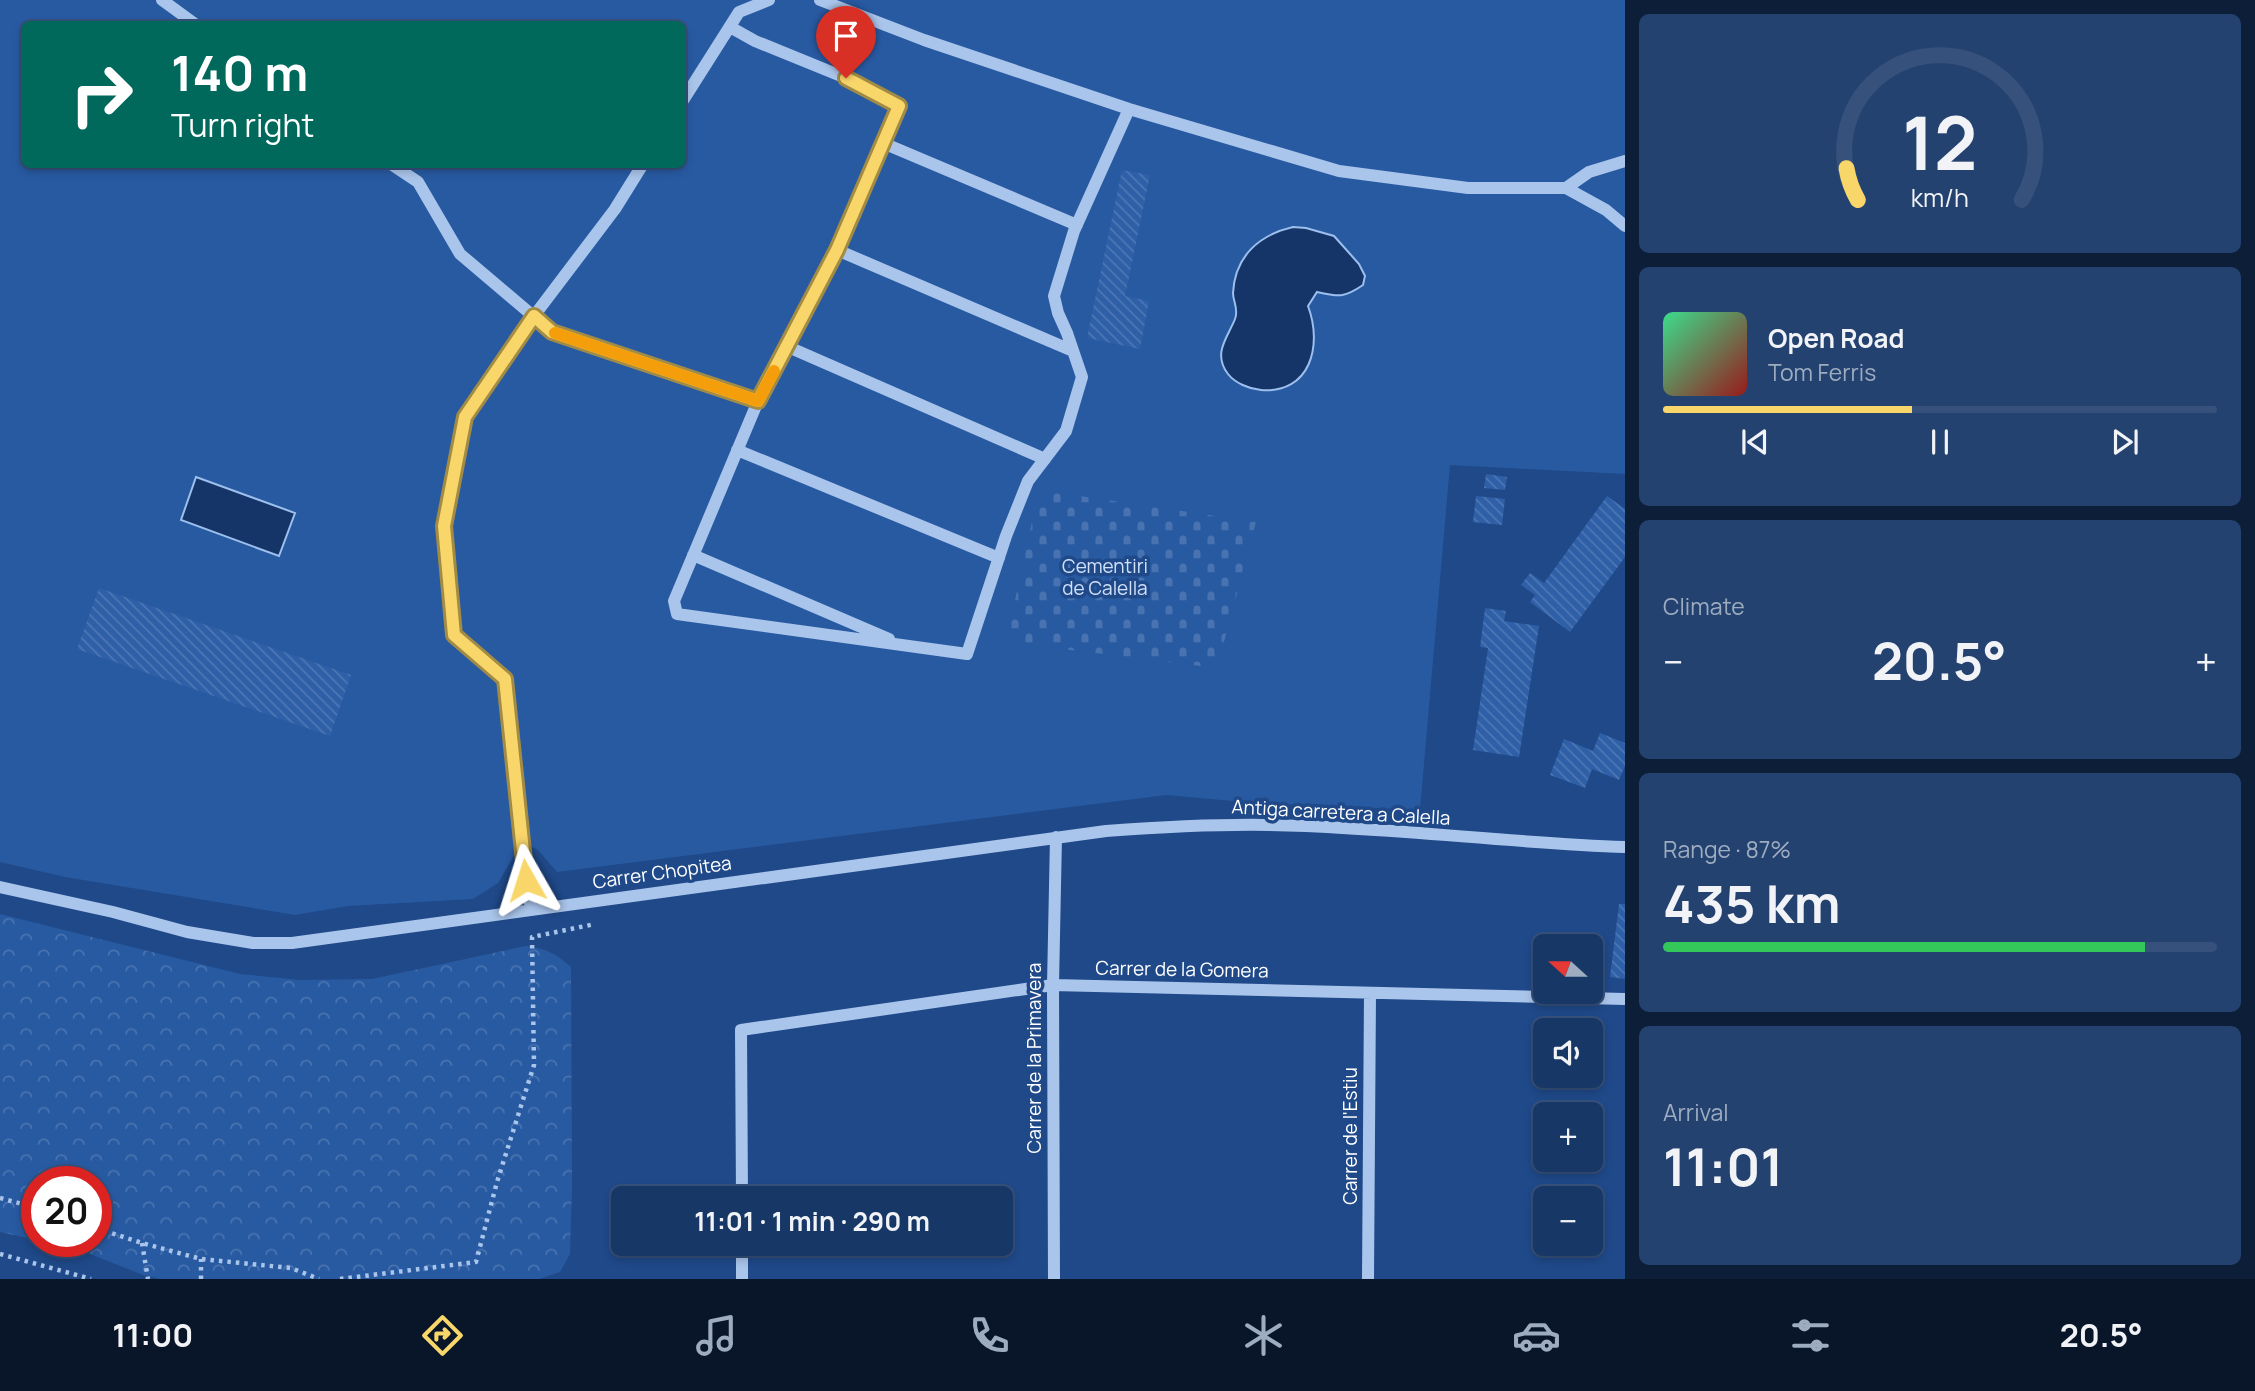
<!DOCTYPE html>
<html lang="en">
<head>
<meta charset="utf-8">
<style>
	body { margin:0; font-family:Manrope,sans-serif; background:#244270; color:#f1f3f6; height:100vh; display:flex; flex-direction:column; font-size:26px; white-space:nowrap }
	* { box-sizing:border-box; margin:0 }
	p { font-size:23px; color:#9eacc0 }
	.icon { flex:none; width:38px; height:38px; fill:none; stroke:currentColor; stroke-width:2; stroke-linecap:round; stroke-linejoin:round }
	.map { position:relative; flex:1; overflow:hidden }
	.side { display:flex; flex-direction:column; gap:14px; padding:14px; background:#0d1e39; width:630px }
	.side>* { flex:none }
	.top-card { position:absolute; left:21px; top:21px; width:665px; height:147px; border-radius:10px; box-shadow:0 4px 10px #0003,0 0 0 2px #36517b; background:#00695c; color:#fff; overflow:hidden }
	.needle { width:46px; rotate:291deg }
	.tools { position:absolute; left:1533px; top:934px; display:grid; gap:14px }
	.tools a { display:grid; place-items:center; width:70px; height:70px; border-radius:10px; background:#173767; box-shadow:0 4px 10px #0003,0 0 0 2px #36517b; font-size:35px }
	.speed { position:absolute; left:21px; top:1166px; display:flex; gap:14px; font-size:35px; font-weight:700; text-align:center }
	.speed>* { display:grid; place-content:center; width:91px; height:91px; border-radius:50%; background:#173767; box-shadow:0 4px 10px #0003,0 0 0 2px #36517b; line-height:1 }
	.speed .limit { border:10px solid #d22; background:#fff; color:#111 }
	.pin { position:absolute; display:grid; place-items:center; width:60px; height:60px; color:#fff; margin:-72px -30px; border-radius:50% 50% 50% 0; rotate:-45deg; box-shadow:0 0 7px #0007 }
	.pin .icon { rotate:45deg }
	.me { position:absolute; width:77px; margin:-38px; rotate:354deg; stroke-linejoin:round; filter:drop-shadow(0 0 5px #0008) }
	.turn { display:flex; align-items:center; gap:24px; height:147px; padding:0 35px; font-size:32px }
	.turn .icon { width:91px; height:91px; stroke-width:2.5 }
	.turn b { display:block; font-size:49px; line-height:60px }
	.big { font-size:52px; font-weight:700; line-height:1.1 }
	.side .widget { flex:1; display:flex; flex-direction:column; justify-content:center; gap:10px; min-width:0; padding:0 24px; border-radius:10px; background:#244270 }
	.side .dial { align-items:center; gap:0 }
	.dial svg { height:182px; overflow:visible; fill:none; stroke:#36517b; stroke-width:7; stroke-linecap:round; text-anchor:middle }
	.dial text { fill:#f1f3f6; stroke:none }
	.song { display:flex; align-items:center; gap:21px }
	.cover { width:84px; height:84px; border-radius:10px; background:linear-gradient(135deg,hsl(150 70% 55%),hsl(0 70% 35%)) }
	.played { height:7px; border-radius:4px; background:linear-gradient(90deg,#f9d66a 45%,#36517b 45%) }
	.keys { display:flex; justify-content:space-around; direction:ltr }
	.heat { display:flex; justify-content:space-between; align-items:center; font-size:38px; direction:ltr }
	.charge { height:10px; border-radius:5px; background:linear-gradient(90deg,#34c759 87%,#36517b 0) }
	.trip { position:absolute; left:611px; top:1186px; width:402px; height:70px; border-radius:10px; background:#173767; box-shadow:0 4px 10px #0003,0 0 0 2px #36517b; font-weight:700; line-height:70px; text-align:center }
	.tabs { display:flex; height:112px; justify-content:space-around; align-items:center; background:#091629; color:#9eacc0 }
	.tabs .icon { width:49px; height:49px }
	.tabs .active { color:#f9d66a }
	.tabs b { font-size:32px; color:#f1f3f6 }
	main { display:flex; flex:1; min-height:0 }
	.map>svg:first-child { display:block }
</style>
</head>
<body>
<main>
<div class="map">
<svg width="1625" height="1279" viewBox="0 0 1625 1279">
	<defs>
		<pattern id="forest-crowns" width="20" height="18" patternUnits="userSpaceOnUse" patternTransform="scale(1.75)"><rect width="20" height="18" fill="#285aa2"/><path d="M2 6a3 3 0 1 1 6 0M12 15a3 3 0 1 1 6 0" fill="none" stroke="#4873b0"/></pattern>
		<pattern id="cemetery-stones" width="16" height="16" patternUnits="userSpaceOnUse" patternTransform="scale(1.75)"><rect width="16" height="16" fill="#285aa2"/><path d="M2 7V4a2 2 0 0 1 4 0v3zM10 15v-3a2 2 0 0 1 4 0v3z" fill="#4873b0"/></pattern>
		<pattern id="building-back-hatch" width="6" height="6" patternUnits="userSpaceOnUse" patternTransform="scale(1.75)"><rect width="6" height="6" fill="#2e5fa7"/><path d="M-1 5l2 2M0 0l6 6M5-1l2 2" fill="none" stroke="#4d77b4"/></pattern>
	</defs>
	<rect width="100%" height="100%" fill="#1f4989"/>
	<path fill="#285aa2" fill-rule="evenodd" d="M0 0H1625V474L1450 465 1420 810 1256 803 1166 795 557 872 538 850 522 842 498 883 473 899 348 906 295 915 65 877 0 862ZM24 24H682V164H24Z"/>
	<path fill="url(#forest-crowns)" d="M0 914 240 974 300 980 372 979 526 946C547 949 555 953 571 967L572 1186 570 1254 560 1272 539 1279H160L143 1275 88 1253 40 1241H96V1181H37V1240L0 1232Z"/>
	<path fill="url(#cemetery-stones)" d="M1039 490 1256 522 1217 668 1006 642Z"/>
	<path fill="#153568" stroke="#9dbfed" stroke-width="2" d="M1293 227 1306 228 1334 236 1359 264 1365 276 1363 285C1344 298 1339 297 1317 292L1308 306C1323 346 1310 394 1261 390 1249 389 1235 383 1228 374 1212 353 1228 337 1235 319 1239 309 1233 302 1233 293 1235 256 1259 235 1293 227Z
		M196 477 295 513 279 556 181 520Z"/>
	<path fill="url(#building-back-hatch)" d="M1122 170 1150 175 1125 296 1149 301 1140 349 1087 338Z
		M1486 474 1507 477 1505 490 1484 488Z
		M1476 496 1505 499 1502 525 1473 522Z
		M1607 496 1625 509V557L1570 632 1530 602 1535 595 1521 585 1530 573 1544 583Z
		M99 588 351 675 330 736 77 649Z
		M1485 608 1506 611 1504 621 1539 626 1519 757 1473 750 1488 648 1480 647Z
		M1600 733 1625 743V766L1619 780 1592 769 1585 788 1550 775 1564 739 1593 751Z
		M1619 904H1625V979L1610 977Z"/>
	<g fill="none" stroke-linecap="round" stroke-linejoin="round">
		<path stroke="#aac5eb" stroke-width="4.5" stroke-dasharray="3.5 5" stroke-linecap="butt" d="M0 1198 37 1208
			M96 1228 142 1243 201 1259 291 1268 319 1279
			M142 1243 148 1279
			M0 1254 91 1279
			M201 1279V1259
			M340 1279 476 1262 497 1182 534 1065 532 937 595 924"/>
		<path stroke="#aac5eb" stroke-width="12" d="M162 0 195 24
			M820 0 924 40 1129 109 1339 171 1468 188H1566L1606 210 1625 226
			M730 27 755 41 846 78 899 106 837 250 758 401 674 601 677 614 967 654 1006 536 1028 481 1066 431 1082 377 1067 333 1058 313 1054 296 1074 231 1129 109
			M682 102 739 12 769 0
			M883 143 1077 225
			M391 164 418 182 460 254 552 332 758 401
			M1566 188 1589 172 1625 161
			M837 250 1073 351
			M786 346 1045 459
			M737 450 999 558
			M693 555 889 639
			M0 887 113 912 187 932 253 943H292L1106 831C1161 827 1215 824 1270 825 1389 827 1507 843 1625 847
			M532 909 529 900 505 679 454 635 444 526 465 417 534 316 615 209 643 164
			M742 1199 741 1030 1053 985 1625 999
			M742 1244V1279
			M1054 1279 1053 985 1056 837
			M1368 1279 1370 993"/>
	</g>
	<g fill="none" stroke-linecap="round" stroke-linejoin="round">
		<defs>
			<path id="route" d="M526 880 505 679 454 635 444 526 465 417 534 316 552 332 758 401 837 250 899 106 846 78"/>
		</defs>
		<use href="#route" stroke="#a28b45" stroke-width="18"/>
		<use href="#route" stroke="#f9d66a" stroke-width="12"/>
		<path stroke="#f59e0b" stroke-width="12" d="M555 333 758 401 774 371"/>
	</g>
	<g text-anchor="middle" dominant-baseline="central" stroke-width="7" stroke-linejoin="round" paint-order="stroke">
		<g font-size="19" fill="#cfe0f8" stroke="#1f4989">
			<text x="1105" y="566">Cementiri<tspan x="1105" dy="22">de Calella</tspan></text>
		</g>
		<g font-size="19" fill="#fff" stroke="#1f4989">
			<text transform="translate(1341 812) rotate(3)">Antiga carretera a Calella</text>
			<text transform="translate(662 872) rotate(-8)">Carrer Chopitea</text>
			<text transform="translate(1182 969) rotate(1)">Carrer de la Gomera</text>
			<text transform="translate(1034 1058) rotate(-90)">Carrer de la Primavera</text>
			<text transform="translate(1350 1136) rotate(-90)">Carrer de l'Estiu</text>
		</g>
	</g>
</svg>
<div class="tools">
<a><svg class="needle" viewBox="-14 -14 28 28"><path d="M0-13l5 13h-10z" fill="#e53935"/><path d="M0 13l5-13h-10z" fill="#9eacc0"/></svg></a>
<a><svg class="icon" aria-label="sound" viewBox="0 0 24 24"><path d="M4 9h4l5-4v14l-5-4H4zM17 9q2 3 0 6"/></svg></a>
<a>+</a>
<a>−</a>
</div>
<div class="speed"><div class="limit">20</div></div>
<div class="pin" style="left:846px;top:78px;background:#d93025"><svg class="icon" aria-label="arrive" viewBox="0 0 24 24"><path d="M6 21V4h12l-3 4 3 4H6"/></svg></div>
<svg class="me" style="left:526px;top:880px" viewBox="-20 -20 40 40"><path d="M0-17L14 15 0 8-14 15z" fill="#f9d66a" stroke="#fff" stroke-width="4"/></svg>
<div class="trip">11:01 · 1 min · 290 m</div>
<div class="top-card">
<div class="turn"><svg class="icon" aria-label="right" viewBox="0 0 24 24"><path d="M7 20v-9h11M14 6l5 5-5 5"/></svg><div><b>140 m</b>Turn right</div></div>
</div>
</div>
<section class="side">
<div class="widget dial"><svg viewBox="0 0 100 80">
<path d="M14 69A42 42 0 1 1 86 69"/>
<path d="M14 69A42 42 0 0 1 9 55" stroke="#f9d66a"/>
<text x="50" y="56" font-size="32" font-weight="700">12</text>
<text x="50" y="72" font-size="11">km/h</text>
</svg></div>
<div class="widget">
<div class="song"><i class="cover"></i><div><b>Open Road</b><p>Tom Ferris</p></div></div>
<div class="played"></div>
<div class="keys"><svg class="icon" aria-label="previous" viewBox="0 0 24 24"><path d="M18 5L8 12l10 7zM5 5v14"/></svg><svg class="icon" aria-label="pause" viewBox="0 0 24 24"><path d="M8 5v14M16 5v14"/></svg><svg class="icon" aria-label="next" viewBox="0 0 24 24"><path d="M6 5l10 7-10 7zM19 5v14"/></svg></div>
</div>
<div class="widget"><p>Climate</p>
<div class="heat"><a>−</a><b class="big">20.5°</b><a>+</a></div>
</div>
<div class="widget"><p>Range · 87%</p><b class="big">435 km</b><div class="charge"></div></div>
<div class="widget"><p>Arrival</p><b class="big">11:01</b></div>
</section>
</main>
<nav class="tabs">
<b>11:00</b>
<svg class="icon active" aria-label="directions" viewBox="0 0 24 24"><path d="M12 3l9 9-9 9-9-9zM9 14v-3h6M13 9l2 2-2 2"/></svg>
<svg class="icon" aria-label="music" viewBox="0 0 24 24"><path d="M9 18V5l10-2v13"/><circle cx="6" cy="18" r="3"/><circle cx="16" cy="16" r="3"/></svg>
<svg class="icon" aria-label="phone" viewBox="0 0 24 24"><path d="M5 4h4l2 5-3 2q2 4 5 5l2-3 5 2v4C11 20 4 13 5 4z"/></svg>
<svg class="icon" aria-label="climate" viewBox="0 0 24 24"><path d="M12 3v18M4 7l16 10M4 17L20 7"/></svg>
<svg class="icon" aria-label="car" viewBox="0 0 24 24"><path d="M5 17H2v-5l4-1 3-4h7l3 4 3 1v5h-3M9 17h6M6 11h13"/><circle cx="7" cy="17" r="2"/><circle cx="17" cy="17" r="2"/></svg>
<svg class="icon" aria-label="filters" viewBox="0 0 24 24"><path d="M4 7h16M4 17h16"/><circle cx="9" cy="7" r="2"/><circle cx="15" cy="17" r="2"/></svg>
<b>20.5°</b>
</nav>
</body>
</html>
